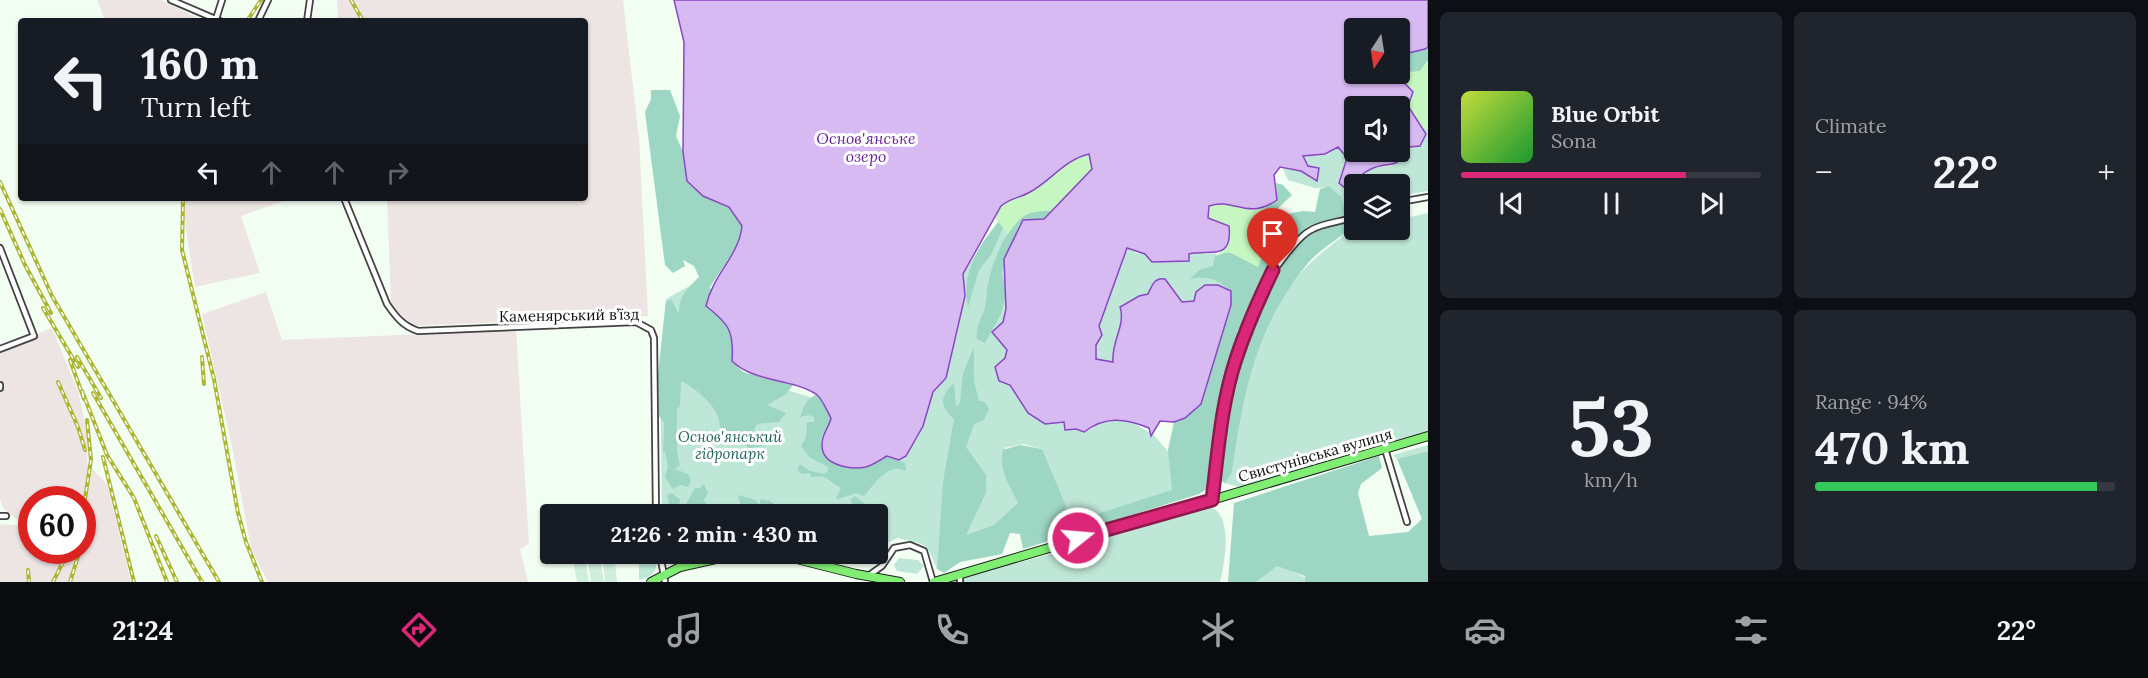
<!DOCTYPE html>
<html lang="en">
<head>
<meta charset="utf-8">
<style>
	body { margin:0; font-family:Lora,serif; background:#20242c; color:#f1f3f6; height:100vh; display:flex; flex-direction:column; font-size:22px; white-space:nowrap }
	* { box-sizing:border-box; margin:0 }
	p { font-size:20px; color:#9ea1a6 }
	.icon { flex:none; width:33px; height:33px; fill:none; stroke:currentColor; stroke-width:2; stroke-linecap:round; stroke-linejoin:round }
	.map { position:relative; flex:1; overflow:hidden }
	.panel { display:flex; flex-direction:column; gap:12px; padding:12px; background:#0d0f14; width:720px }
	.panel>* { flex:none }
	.banner { position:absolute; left:18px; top:18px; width:570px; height:183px; border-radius:6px; box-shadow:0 2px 4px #0004; background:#171b24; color:#f1f3f6; overflow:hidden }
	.needle { width:39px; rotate:192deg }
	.tools { position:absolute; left:1344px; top:18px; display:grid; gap:12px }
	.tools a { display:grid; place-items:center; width:66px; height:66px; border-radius:6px; background:#171b24; box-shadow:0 2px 4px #0004; font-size:30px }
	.speed { position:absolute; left:18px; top:486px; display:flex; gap:12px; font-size:30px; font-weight:700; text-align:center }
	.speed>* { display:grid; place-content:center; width:78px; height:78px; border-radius:50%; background:#171b24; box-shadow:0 2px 4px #0004; line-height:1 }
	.speed .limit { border:9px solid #d22; background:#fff; color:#111 }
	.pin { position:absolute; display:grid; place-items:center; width:51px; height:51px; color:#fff; margin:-62px -26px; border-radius:50% 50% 50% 0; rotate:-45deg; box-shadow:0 0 6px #0007 }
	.pin .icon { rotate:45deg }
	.me { position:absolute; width:66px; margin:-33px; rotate:73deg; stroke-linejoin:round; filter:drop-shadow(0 0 4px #0008) }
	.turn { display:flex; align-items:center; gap:21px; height:126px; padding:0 24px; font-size:27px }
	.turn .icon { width:78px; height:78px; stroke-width:2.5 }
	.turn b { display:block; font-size:42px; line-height:51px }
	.lanes { display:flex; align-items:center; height:57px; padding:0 24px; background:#0003; justify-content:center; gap:30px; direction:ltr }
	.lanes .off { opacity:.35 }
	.big { font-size:45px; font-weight:700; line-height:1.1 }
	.panel .widget { flex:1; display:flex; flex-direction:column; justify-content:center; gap:9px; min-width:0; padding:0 21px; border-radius:9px; background:#20242c }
	.panel .dial { align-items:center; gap:0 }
	.dial b { font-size:78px; line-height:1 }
	.song { display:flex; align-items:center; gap:18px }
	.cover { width:72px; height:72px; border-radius:9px; background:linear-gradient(135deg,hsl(70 70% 55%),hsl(130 70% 35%)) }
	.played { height:6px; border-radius:3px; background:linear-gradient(90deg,#db2777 75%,#363941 75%) }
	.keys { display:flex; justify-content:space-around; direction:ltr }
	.heat { display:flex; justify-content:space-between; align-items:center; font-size:33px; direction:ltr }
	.charge { height:9px; border-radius:4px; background:linear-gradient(90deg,#34c759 94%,#363941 0) }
	.panel .tiles { flex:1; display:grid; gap:12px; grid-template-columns:repeat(2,1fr) }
	.trip { position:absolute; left:540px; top:504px; width:348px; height:60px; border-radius:6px; background:#171b24; box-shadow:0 2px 4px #0004; font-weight:700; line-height:60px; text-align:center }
	.tabs { display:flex; height:96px; justify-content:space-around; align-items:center; background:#090b0e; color:#9ea1a6 }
	.tabs .icon { width:42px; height:42px }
	.tabs .current { color:#db2777 }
	.tabs b { font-size:27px; color:#f1f3f6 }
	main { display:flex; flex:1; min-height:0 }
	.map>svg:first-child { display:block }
</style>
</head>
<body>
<main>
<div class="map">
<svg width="1428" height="582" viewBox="0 0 1428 582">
	<rect width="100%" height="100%" fill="#f3fef2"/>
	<path fill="#ede5e4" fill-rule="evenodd" d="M97 0H161L204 21H105Z
		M337 0H623L639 138 648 316 412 326 391 304 387 198H585V21H338Z
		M181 198H292L241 216 260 273 195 287Z
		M266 292 282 340 516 330 529 544 520 549 528 582H268L251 548 232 446 202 314Z
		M52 328 78 391 87 433V463L107 484 131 582H0V524L25 526 3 508 0 499V348ZM32 500H82V550H32Z"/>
	<path fill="#bee7d7" d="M1421 127 1428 129V191L1410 194 1400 184 1380 174 1365 184H1354V203L1344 207 1327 187 1315 188 1288 180 1283 169 1301 171 1315 181 1318 168 1307 166 1302 156 1326 155 1338 147 1349 157 1345 188 1352 186 1372 168 1391 166 1404 157 1409 147 1425 137Z
		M1428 213V431L1346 454 1246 489 1225 483 1232 473C1244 393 1258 299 1328 248 1335 243 1345 232 1354 230 1367 226 1386 230 1400 230V219Z
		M1000 218 1008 235 1004 281 1006 309 1003 322 992 333 1007 350 1005 358 1064 422 1084 432 1109 420H1128L1154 435 1170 454 1173 490 1170 495 1078 520C1058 503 1051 473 1042 449L1023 444 1004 448 1008 450 1028 502 1003 525 939 547 937 569C925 540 927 545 897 538L883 545 876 558 855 563 817 554H878V514H662L660 358 666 299 697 282 739 375 816 399 819 451 824 455 907 456 932 395 946 378 963 274Z
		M1127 247 1136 253 1145 254 1152 262 1189 261V254L1195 251 1204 254 1216 253 1217 266 1193 278 1210 276 1226 287 1209 285 1194 301 1182 302 1165 279 1148 294 1139 296 1123 316 1113 362 1096 359V345L1102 335 1099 326Z
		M1428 445V451L1397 459 1393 455Z
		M1268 505 1290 570 1314 582H1256L1259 578Z
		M1205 506C1235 508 1225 563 1220 582H949L1098 541Z
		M657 558C657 572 652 577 639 580V560Z
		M899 558 918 560 924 566 917 574 897 571 894 565Z"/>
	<path fill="#9ed6c4" d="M1428 46V61L1421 71 1411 73 1404 67 1400 69V55Z
		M651 90H670L680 116 676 136 683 152 687 181 703 196 729 207 742 226 740 241 710 287 723 319 734 337 732 361 743 372 793 385 786 394 767 405 786 413 779 422 757 424 753 432 768 441 763 446 749 448 736 437 733 441 724 440C719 433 721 426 718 417 714 404 694 387 681 381L680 406 677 409C677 427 675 450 680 465L675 469 688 474 691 480 688 487 680 485 673 489 665 477 668 467 665 451 663 454 664 423 659 416 658 374 666 302 671 299 679 314C678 298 688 287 699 277L694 266 683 260 685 266 673 273 665 265 645 112 651 99Z
		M1276 183 1283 185 1292 195 1274 212 1260 217 1257 213 1277 200Z
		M1329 186 1341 197 1344 207 1354 203V189V212L1307 227 1267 272 1250 312 1238 330 1221 403 1207 489 1199 494 1023 549 1020 534 1010 533 1002 554 960 562 944 573 937 569 943 482 954 419C939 406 940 396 954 383L956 407 960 403 963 373 974 347V381L979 401 985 402 989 409 984 420 974 424 966 447 986 475V493L966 535 994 525 1018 503C1010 485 998 470 1003 450L1020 445 1042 449 1069 513 1078 520 1172 490 1168 450 1174 422 1185 418 1202 403 1231 305 1229 290C1215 278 1208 276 1190 279L1199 270 1213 266 1215 256 1228 252 1241 256 1272 229 1281 215 1303 211 1315 212 1320 189Z
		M1033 210 1051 211 1044 219 1023 220 1004 261 1002 275 1007 291 1001 314 985 343 977 339C975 326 982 319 985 307 987 300 986 292 988 284 994 257 1008 221 1033 210Z
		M1005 215 1006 221 991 255 979 270 968 307C960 271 981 241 1005 215Z
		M1354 220V226C1340 238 1320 249 1308 263 1254 329 1244 393 1232 473L1225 483 1217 479 1237 367 1249 327 1279 266 1300 242 1316 231Z
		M817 394C821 401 831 412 831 419 832 433 815 430 824 455L868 466 887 456 905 463 906 471C887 462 874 485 864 496L856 493 838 499 836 498 841 488C830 482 826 474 812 477L809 473 802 474 797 470 800 464 810 471 824 474 828 471V467L809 457 801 446 806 437 807 422H814V417L809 415 800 417C804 405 806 400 817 394Z
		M1428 451V582H1305V576L1277 566 1256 582H1228L1234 503 1379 456 1382 468 1361 484 1358 493 1369 536 1408 532 1422 519 1397 459Z
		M704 484 708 493 704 500 709 508 718 510 729 505 731 514H700L702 511 697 509 690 512 686 509 685 506 695 488H700Z
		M671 493 680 499 678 511 681 514 674 511 672 514H668L670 507 667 495Z
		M738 495 756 500 759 505 761 499 770 501 783 510V514H760L759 507 757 514H743Z
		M855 496 869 507 867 509 858 511 850 500Z"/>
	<path fill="#c6f6c2" d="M1427 61H1428V129L1421 127 1408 106V87L1396 74H1400L1404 67 1411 72 1420 71Z
		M1089 154 1092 169 1051 211C1028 210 1021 215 1008 234L995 218 1001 206 1009 199 1029 193 1073 158Z
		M1217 203 1264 208 1277 219 1272 229 1262 236 1266 248 1258 267 1229 252 1216 255 1223 250 1229 226 1208 218V206Z"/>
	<path fill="#cfeede" d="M572 555 627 557V560H600L604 582H591L588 562 598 560H580V564L586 563 589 582H577Z
		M615 561 617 582H605L603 563Z"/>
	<path fill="#d7baf2" stroke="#8947c4" stroke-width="1.5" fill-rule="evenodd" d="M674 0H1428V47L1425 49 1400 55V28H1354V74H1396L1413 92 1408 106 1426 134 1420 146 1409 147C1399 171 1386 161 1371 169 1362 173 1356 180 1350 188H1345L1339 183 1347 158 1338 147 1325 154 1303 156 1308 166 1319 168 1317 181 1301 171 1280 167 1274 175 1277 200C1247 221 1233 197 1209 206L1208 218 1229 226C1233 262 1209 249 1189 254V261L1152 262 1145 254 1127 248 1099 326 1102 335 1096 345V359L1113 362C1111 342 1126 325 1120 307L1139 296 1148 294C1152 286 1154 277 1165 279L1182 302 1194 301 1196 292 1205 285H1218L1231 291V305L1201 404 1185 418 1174 422 1160 421 1151 436 1149 428C1125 418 1105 416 1084 432L1076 429 1065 430 1064 422 1045 424 1028 413 1010 385 999 381 995 367 1005 358 1007 350 992 332 1003 322 1006 309 1004 259 1023 220 1044 219 1092 169 1089 154C1064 160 1052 180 1030 192 1020 198 1010 198 1001 206L963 274 965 296 946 378 933 392 923 426 906 456 899 460 887 456C880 460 873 465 866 467 849 470 821 465 822 444 822 433 829 428 831 418 827 411 822 398 816 394 790 378 753 382 732 361 734 331 729 324 706 306 713 274 739 256 742 226L729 207 703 196 687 181 683 152 684 42ZM1354 106H1400V152H1354Z"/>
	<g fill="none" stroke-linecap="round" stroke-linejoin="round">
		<defs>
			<path id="street" d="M171 0 220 21
				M216 19 222 0
				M258 21 268 0
				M307 21 310 0
				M344 198 387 304C396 317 403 326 418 331L636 322 651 330 654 338 656 514
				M1400 202 1428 197
				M0 248 34 336 0 349
				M0 385V388
				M1385 449 1407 522
				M1212 500C1223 416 1231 320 1288 252 1295 244 1301 235 1311 230 1322 223 1341 222 1354 217
				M0 516H6
				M660 554 665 582
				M960 575V582
				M868 576 882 566 894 548 910 545 924 551 933 582"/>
			<path id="primary" d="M777 554 856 574 900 582
				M651 582 680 567 738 554
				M934 582 1428 436"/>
		</defs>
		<use href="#street" stroke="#424242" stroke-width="8"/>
		<use href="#primary" stroke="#202020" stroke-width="10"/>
		<use href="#street" stroke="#fff" stroke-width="4.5"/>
		<use href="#primary" stroke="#7fee72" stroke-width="8"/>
		<defs>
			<path id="rail" d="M351 0 363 21
				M247 21 261 0
				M0 182 52 296 219 582
				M183 198 182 250 214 379 238 513 246 542 262 582
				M0 209 25 265 51 313
				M43 308 78 367
				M77 357 101 398
				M202 357 204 384
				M70 360 84 399
				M58 382 78 427 85 450
				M82 391 107 455 134 498 167 582
				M93 393 202 582
				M103 457 134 582
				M82 518 91 460 87 420
				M156 536 177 582
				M82 541 89 511
				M28 570 29 582
				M53 582 69 550
				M70 582 80 550"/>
		</defs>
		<use href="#rail" stroke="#aab531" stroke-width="4"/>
		<use href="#rail" stroke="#fff" stroke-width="1.5" stroke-dasharray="4.5" stroke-linecap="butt"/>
	</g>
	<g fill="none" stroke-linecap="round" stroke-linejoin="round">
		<defs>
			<path id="route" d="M1078 538 1212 500C1218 453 1221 404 1236 359 1246 328 1259 299 1273 270"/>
		</defs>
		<use href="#route" stroke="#8e194d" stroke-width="15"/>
		<use href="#route" stroke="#db2777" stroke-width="10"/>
	</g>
	<g text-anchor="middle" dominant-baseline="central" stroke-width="6" stroke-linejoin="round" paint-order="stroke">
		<g font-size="15" fill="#0f0f0f" stroke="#fff">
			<text transform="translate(569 315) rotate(-1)">Каменярський в’їзд</text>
			<text transform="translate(1315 455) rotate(-16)">Свистунівська вулиця</text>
		</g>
		<g font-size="15" font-style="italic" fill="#24635e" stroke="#fff">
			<text x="730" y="436">Основ'янський<tspan x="730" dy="17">гідропарк</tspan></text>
		</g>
		<g font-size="16" font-style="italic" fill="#652198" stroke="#fff">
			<text x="866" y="138">Основ'янське<tspan x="866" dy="18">озеро</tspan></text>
		</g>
	</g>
</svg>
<div class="tools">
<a><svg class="needle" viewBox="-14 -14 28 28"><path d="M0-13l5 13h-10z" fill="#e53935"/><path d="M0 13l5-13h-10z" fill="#9ea1a6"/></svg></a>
<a><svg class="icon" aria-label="sound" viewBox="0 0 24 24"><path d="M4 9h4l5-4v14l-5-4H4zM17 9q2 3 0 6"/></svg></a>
<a><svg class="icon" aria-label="layers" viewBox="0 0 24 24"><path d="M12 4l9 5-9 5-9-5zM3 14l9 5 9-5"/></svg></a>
</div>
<div class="speed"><div class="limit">60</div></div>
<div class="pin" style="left:1273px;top:270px;background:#d93025"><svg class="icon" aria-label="arrive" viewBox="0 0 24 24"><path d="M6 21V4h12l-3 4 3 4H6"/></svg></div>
<svg class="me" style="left:1078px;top:538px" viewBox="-20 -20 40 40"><circle r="17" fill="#db2777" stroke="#fff" stroke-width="3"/><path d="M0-11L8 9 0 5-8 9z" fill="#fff"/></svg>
<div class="trip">21:26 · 2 min · 430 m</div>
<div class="banner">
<div class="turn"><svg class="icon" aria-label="left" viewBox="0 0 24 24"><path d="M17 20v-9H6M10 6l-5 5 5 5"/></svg><div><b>160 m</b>Turn left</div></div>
<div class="lanes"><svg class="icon" aria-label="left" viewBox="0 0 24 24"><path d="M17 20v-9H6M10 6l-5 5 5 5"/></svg><svg class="icon off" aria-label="ahead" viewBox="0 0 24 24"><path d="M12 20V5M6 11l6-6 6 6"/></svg><svg class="icon off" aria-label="ahead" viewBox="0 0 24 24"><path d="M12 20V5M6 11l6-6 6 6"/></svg><svg class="icon off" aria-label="right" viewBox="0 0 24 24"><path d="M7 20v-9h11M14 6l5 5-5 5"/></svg></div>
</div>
</div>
<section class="panel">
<div class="tiles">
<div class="widget">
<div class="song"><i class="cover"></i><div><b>Blue Orbit</b><p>Sona</p></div></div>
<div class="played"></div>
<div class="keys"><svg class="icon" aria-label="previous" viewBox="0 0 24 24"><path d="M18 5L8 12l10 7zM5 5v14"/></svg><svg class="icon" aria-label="pause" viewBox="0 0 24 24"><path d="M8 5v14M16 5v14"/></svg><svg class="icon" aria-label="next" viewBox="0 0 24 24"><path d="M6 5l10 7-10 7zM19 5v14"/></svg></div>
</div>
<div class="widget"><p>Climate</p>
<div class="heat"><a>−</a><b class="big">22°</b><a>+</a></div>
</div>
<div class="widget dial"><b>53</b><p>km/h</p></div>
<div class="widget"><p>Range · 94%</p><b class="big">470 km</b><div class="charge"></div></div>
</div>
</section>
</main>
<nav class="tabs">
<b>21:24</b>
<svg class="icon current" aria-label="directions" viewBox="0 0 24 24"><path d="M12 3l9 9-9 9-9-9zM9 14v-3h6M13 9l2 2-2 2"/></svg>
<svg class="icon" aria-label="music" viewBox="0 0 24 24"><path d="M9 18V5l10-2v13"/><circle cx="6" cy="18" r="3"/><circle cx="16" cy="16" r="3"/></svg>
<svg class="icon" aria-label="phone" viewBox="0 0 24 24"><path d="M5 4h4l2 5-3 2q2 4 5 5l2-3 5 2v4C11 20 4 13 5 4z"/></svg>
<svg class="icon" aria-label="climate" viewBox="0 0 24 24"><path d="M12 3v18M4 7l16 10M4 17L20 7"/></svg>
<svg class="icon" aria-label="car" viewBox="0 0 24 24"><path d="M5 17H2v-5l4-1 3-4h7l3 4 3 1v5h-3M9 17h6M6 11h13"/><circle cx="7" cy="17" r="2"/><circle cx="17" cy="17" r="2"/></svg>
<svg class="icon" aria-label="filters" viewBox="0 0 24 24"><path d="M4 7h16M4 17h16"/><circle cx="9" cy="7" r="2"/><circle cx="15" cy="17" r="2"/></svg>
<b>22°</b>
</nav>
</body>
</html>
